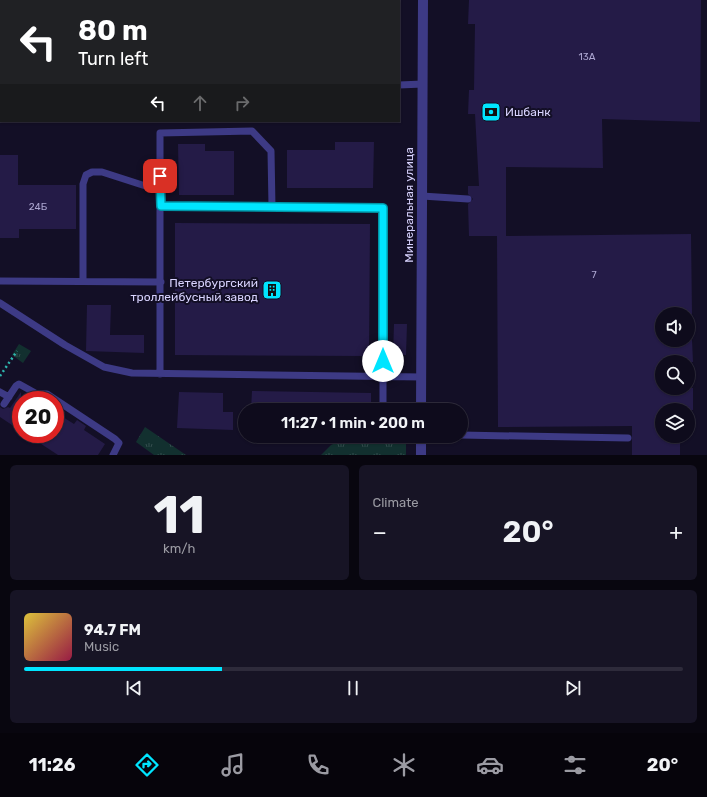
<!DOCTYPE html>
<html lang="en">
<head>
<meta charset="utf-8">
<style>
	body { margin:0; font-family:Rubik,sans-serif; background:#171425; color:#f1f3f6; height:100vh; display:flex; flex-direction:column; font-size:15px; white-space:nowrap }
	* { box-sizing:border-box; margin:0 }
	p { font-size:13px; color:#9b9ba3 }
	.icon { flex:none; width:22px; height:22px; fill:none; stroke:currentColor; stroke-width:2; stroke-linecap:round; stroke-linejoin:round }
	.map { position:relative; height:455px; overflow:hidden }
	.drawer { display:flex; flex-direction:column; gap:10px; padding:10px; background:#08060f; flex:1 }
	.drawer>* { flex:none }
	.hud { position:absolute; left:0px; top:0px; width:400px; height:122px; box-shadow:0 1px 3px #0004,0 0 0 1px #2e2b3b; background:#202124; color:#fff; overflow:hidden }
	.fabs { position:absolute; left:655px; top:307px; display:grid; gap:8px }
	.fabs a { display:grid; place-items:center; width:40px; height:40px; border-radius:50%; background:#0e0b1c; box-shadow:0 1px 3px #0004,0 0 0 1px #2e2b3b; font-size:20px }
	.speed { position:absolute; left:12px; top:391px; display:flex; gap:8px; font-size:20px; font-weight:700; text-align:center }
	.speed>* { display:grid; place-content:center; width:52px; height:52px; border-radius:50%; background:#0e0b1c; box-shadow:0 1px 3px #0004,0 0 0 1px #2e2b3b; line-height:1 }
	.speed .limit { border:6px solid #d22; background:#fff; color:#111 }
	.pin { position:absolute; display:grid; place-items:center; width:34px; height:34px; color:#fff; margin:-17px; border-radius:8px; box-shadow:0 2px 6px #0006 }
	.me { position:absolute; width:44px; margin:-22px; rotate:0deg; stroke-linejoin:round; filter:drop-shadow(0 0 3px #0008) }
	.turn { display:flex; align-items:center; gap:14px; height:84px; padding:0 12px; font-size:18px }
	.turn .icon { width:52px; height:52px; stroke-width:2.5 }
	.turn b { display:block; font-size:28px; line-height:34px }
	.lanes { display:flex; align-items:center; height:38px; padding:0 12px; background:#0003; justify-content:center; gap:20px; direction:ltr }
	.lanes .off { opacity:.35 }
	.big { font-size:30px; font-weight:600; line-height:1.1 }
	.drawer .widget { flex:1; display:flex; flex-direction:column; justify-content:center; gap:6px; min-width:0; padding:0 14px; border-radius:6px; background:#171425 }
	.drawer .dial { align-items:center; gap:0 }
	.dial b { font-size:52px; line-height:1 }
	.song { display:flex; align-items:center; gap:12px }
	.cover { width:48px; height:48px; border-radius:6px; background:linear-gradient(135deg,hsl(50 70% 55%),hsl(340 70% 35%)) }
	.played { height:4px; border-radius:2px; background:linear-gradient(90deg,#00e5ff 30%,#2e2b3b 30%) }
	.keys { display:flex; justify-content:space-around; direction:ltr }
	.heat { display:flex; justify-content:space-between; align-items:center; font-size:22px; direction:ltr }
	.drawer .tiles { flex:1; display:grid; gap:10px; grid-template-columns:1fr 1fr }
	.widget:last-child { grid-column:span 2 }
	.trip { position:absolute; left:238px; top:403px; width:230px; height:40px; border-radius:20px; background:#0e0b1c; box-shadow:0 1px 3px #0004,0 0 0 1px #2e2b3b; font-weight:600; line-height:40px; text-align:center }
	.tab-bar { display:flex; height:64px; justify-content:space-around; align-items:center; background:#06040b; color:#9b9ba3 }
	.tab-bar .icon { width:28px; height:28px }
	.tab-bar .on { color:#00e5ff }
	.tab-bar b { font-size:18px; color:#f1f3f6 }
	.map>svg:first-child { display:block }
</style>
</head>
<body>
<div class="map">
<svg width="707" height="455" viewBox="0 0 707 455">
	<defs>
		<pattern id="grass-tufts" width="24" height="20" patternUnits="userSpaceOnUse"><rect width="24" height="20" fill="#12302f"/><path d="M3 7l-1-3M5 7V3M7 7l1-3M15 17l-1-3M17 17v-4M19 17l1-3" fill="none" stroke="#344d4e"/></pattern>
	</defs>
	<rect width="100%" height="100%" fill="#130f26"/>
	<path fill="url(#grass-tufts)" d="M19 344 31 351 23 363 12 355Z
		M145 427 186 455H154L136 442Z
		M406 439V455H321L331 445 342 440Z"/>
	<path fill="#241b47" d="M469 0H701L700 122 602 119 603 168 506 167V236L691 234 692 314H662V340H692L693 362H662V388H693V410H662V439L680 438V455H632V426L498 427 497 236H469L468 204 473 199 468 194V186H479L475 114H468L469 90H474L475 24H468Z
		M335 142H374L373 188H287V150H335Z
		M178 144H205V151H234V195H179Z
		M0 155H18V185H76V229H19V238H0Z
		M175 223 370 224 369 356 175 355Z
		M87 305H111L110 335H144V353L86 351Z
		M394 324H407L406 355H393Z
		M252 391 371 393V410H251Z
		M21 392V431L0 417V407L3 409 8 407 10 408Z
		M179 392 223 393V412H233V430L177 428Z
		M55 412 74 424 77 420 86 426 84 430 105 444 98 455H58L26 434H55Z"/>
	<g fill="none" stroke-linecap="round" stroke-linejoin="round">
		<path stroke="#2fb8b0" stroke-width="2.5" stroke-dasharray="2 3" stroke-linecap="butt" d="M0 376 17 351"/>
		<path stroke="#3d3a85" stroke-width="7" d="M9 0 10 1
			M0 68H1
			M399 85 423 84
			M422 196 468 199
			M161 206 383 208V410
			M0 281 161 282
			M83 281V184L86 175 92 172H102L161 191
			M0 303 65 345 104 367 132 373 422 377
			M160 374V133L252 131 271 151 272 207
			M0 392 9 397
			M4 404 16 386 19 384 37 394H47L115 439 119 443 113 455
			M461 435 628 438"/>
		<path stroke="#3d3a85" stroke-width="10" d="M421 410 423 0
			M421 455V436"/>
	</g>
	<g fill="none" stroke-linecap="round" stroke-linejoin="round">
		<defs>
			<path id="route" d="M160 176 161 206 383 208V361"/>
		</defs>
		<use href="#route" stroke="#0095a6" stroke-width="10"/>
		<use href="#route" stroke="#00e5ff" stroke-width="7"/>
	</g>
	<defs>
		<symbol id="bank-square" viewBox="-11 -11 22 22"><rect x="-9" y="-9" width="18" height="18" rx="4" fill="#00e5ff" stroke="#130f26"/><path d="M-6-4H6V4H-6ZM0-2.3a2.3 2.3 0 1 0 0 4.6a2.3 2.3 0 1 0 0-4.6Z" fill="#111"/></symbol>
		<symbol id="building-square" viewBox="-11 -11 22 22"><rect x="-9" y="-9" width="18" height="18" rx="4" fill="#00e5ff" stroke="#130f26"/><path d="M-4-6H4V6H1V3H-1V6H-4ZM-2.5-4.3h1.7v1.8h-1.7ZM.8-4.3h1.7v1.8H.8ZM-2.5-1h1.7V.8h-1.7ZM.8-1h1.7V.8H.8Z" fill="#111"/></symbol>
	</defs>
	<g fill-rule="evenodd">
		<use href="#bank-square" x="480" y="101" width="22" height="22"/>
		<use href="#building-square" x="261" y="279" width="22" height="22"/>
	</g>
	<g text-anchor="middle" dominant-baseline="central" stroke-width="4" stroke-linejoin="round" paint-order="stroke">
		<g font-size="10" fill="#aca6d1">
			<text x="587" y="57">13А</text>
			<text x="38" y="207">24Б</text>
			<text x="594" y="275">7</text>
		</g>
		<g font-size="12" fill="#d9d4ff" stroke="#130f26" text-anchor="start">
			<text x="505" y="112">Ишбанк</text>
			<text x="258" y="283" text-anchor="end">Петербургский<tspan x="258" dy="14">троллейбусный завод</tspan></text>
		</g>
		<g font-size="12" fill="#d9d4ff" stroke="#130f26">
			<text transform="translate(409 205) rotate(-90)">Минеральная улица</text>
		</g>
	</g>
</svg>
<div class="fabs">
<a><svg class="icon" aria-label="sound" viewBox="0 0 24 24"><path d="M4 9h4l5-4v14l-5-4H4zM17 9q2 3 0 6"/></svg></a>
<a><svg class="icon" aria-label="search" viewBox="0 0 24 24"><circle cx="10" cy="10" r="6"/><path d="M15 15l6 6"/></svg></a>
<a><svg class="icon" aria-label="layers" viewBox="0 0 24 24"><path d="M12 4l9 5-9 5-9-5zM3 14l9 5 9-5"/></svg></a>
</div>
<div class="speed"><div class="limit">20</div></div>
<div class="pin" style="left:160px;top:176px;background:#d93025"><svg class="icon" aria-label="arrive" viewBox="0 0 24 24"><path d="M6 21V4h12l-3 4 3 4H6"/></svg></div>
<svg class="me" style="left:383px;top:361px" viewBox="-20 -20 40 40"><circle r="19" fill="#fff"/><path d="M0-13L10 11 0 6-10 11z" fill="#00e5ff"/></svg>
<div class="trip">11:27 · 1 min · 200 m</div>
<div class="hud">
<div class="turn"><svg class="icon" aria-label="left" viewBox="0 0 24 24"><path d="M17 20v-9H6M10 6l-5 5 5 5"/></svg><div><b>80 m</b>Turn left</div></div>
<div class="lanes"><svg class="icon" aria-label="left" viewBox="0 0 24 24"><path d="M17 20v-9H6M10 6l-5 5 5 5"/></svg><svg class="icon off" aria-label="ahead" viewBox="0 0 24 24"><path d="M12 20V5M6 11l6-6 6 6"/></svg><svg class="icon off" aria-label="right" viewBox="0 0 24 24"><path d="M7 20v-9h11M14 6l5 5-5 5"/></svg></div>
</div>
</div>
<section class="drawer">
<div class="tiles">
<div class="widget dial"><b>11</b><p>km/h</p></div>
<div class="widget"><p>Climate</p>
<div class="heat"><a>−</a><b class="big">20°</b><a>+</a></div>
</div>
<div class="widget">
<div class="song"><i class="cover"></i><div><b>94.7 FM</b><p>Music</p></div></div>
<div class="played"></div>
<div class="keys"><svg class="icon" aria-label="previous" viewBox="0 0 24 24"><path d="M18 5L8 12l10 7zM5 5v14"/></svg><svg class="icon" aria-label="pause" viewBox="0 0 24 24"><path d="M8 5v14M16 5v14"/></svg><svg class="icon" aria-label="next" viewBox="0 0 24 24"><path d="M6 5l10 7-10 7zM19 5v14"/></svg></div>
</div>
</div>
</section>
<nav class="tab-bar">
<b>11:26</b>
<svg class="icon on" aria-label="directions" viewBox="0 0 24 24"><path d="M12 3l9 9-9 9-9-9zM9 14v-3h6M13 9l2 2-2 2"/></svg>
<svg class="icon" aria-label="music" viewBox="0 0 24 24"><path d="M9 18V5l10-2v13"/><circle cx="6" cy="18" r="3"/><circle cx="16" cy="16" r="3"/></svg>
<svg class="icon" aria-label="phone" viewBox="0 0 24 24"><path d="M5 4h4l2 5-3 2q2 4 5 5l2-3 5 2v4C11 20 4 13 5 4z"/></svg>
<svg class="icon" aria-label="climate" viewBox="0 0 24 24"><path d="M12 3v18M4 7l16 10M4 17L20 7"/></svg>
<svg class="icon" aria-label="car" viewBox="0 0 24 24"><path d="M5 17H2v-5l4-1 3-4h7l3 4 3 1v5h-3M9 17h6M6 11h13"/><circle cx="7" cy="17" r="2"/><circle cx="17" cy="17" r="2"/></svg>
<svg class="icon" aria-label="filters" viewBox="0 0 24 24"><path d="M4 7h16M4 17h16"/><circle cx="9" cy="7" r="2"/><circle cx="15" cy="17" r="2"/></svg>
<b>20°</b>
</nav>
</body>
</html>
